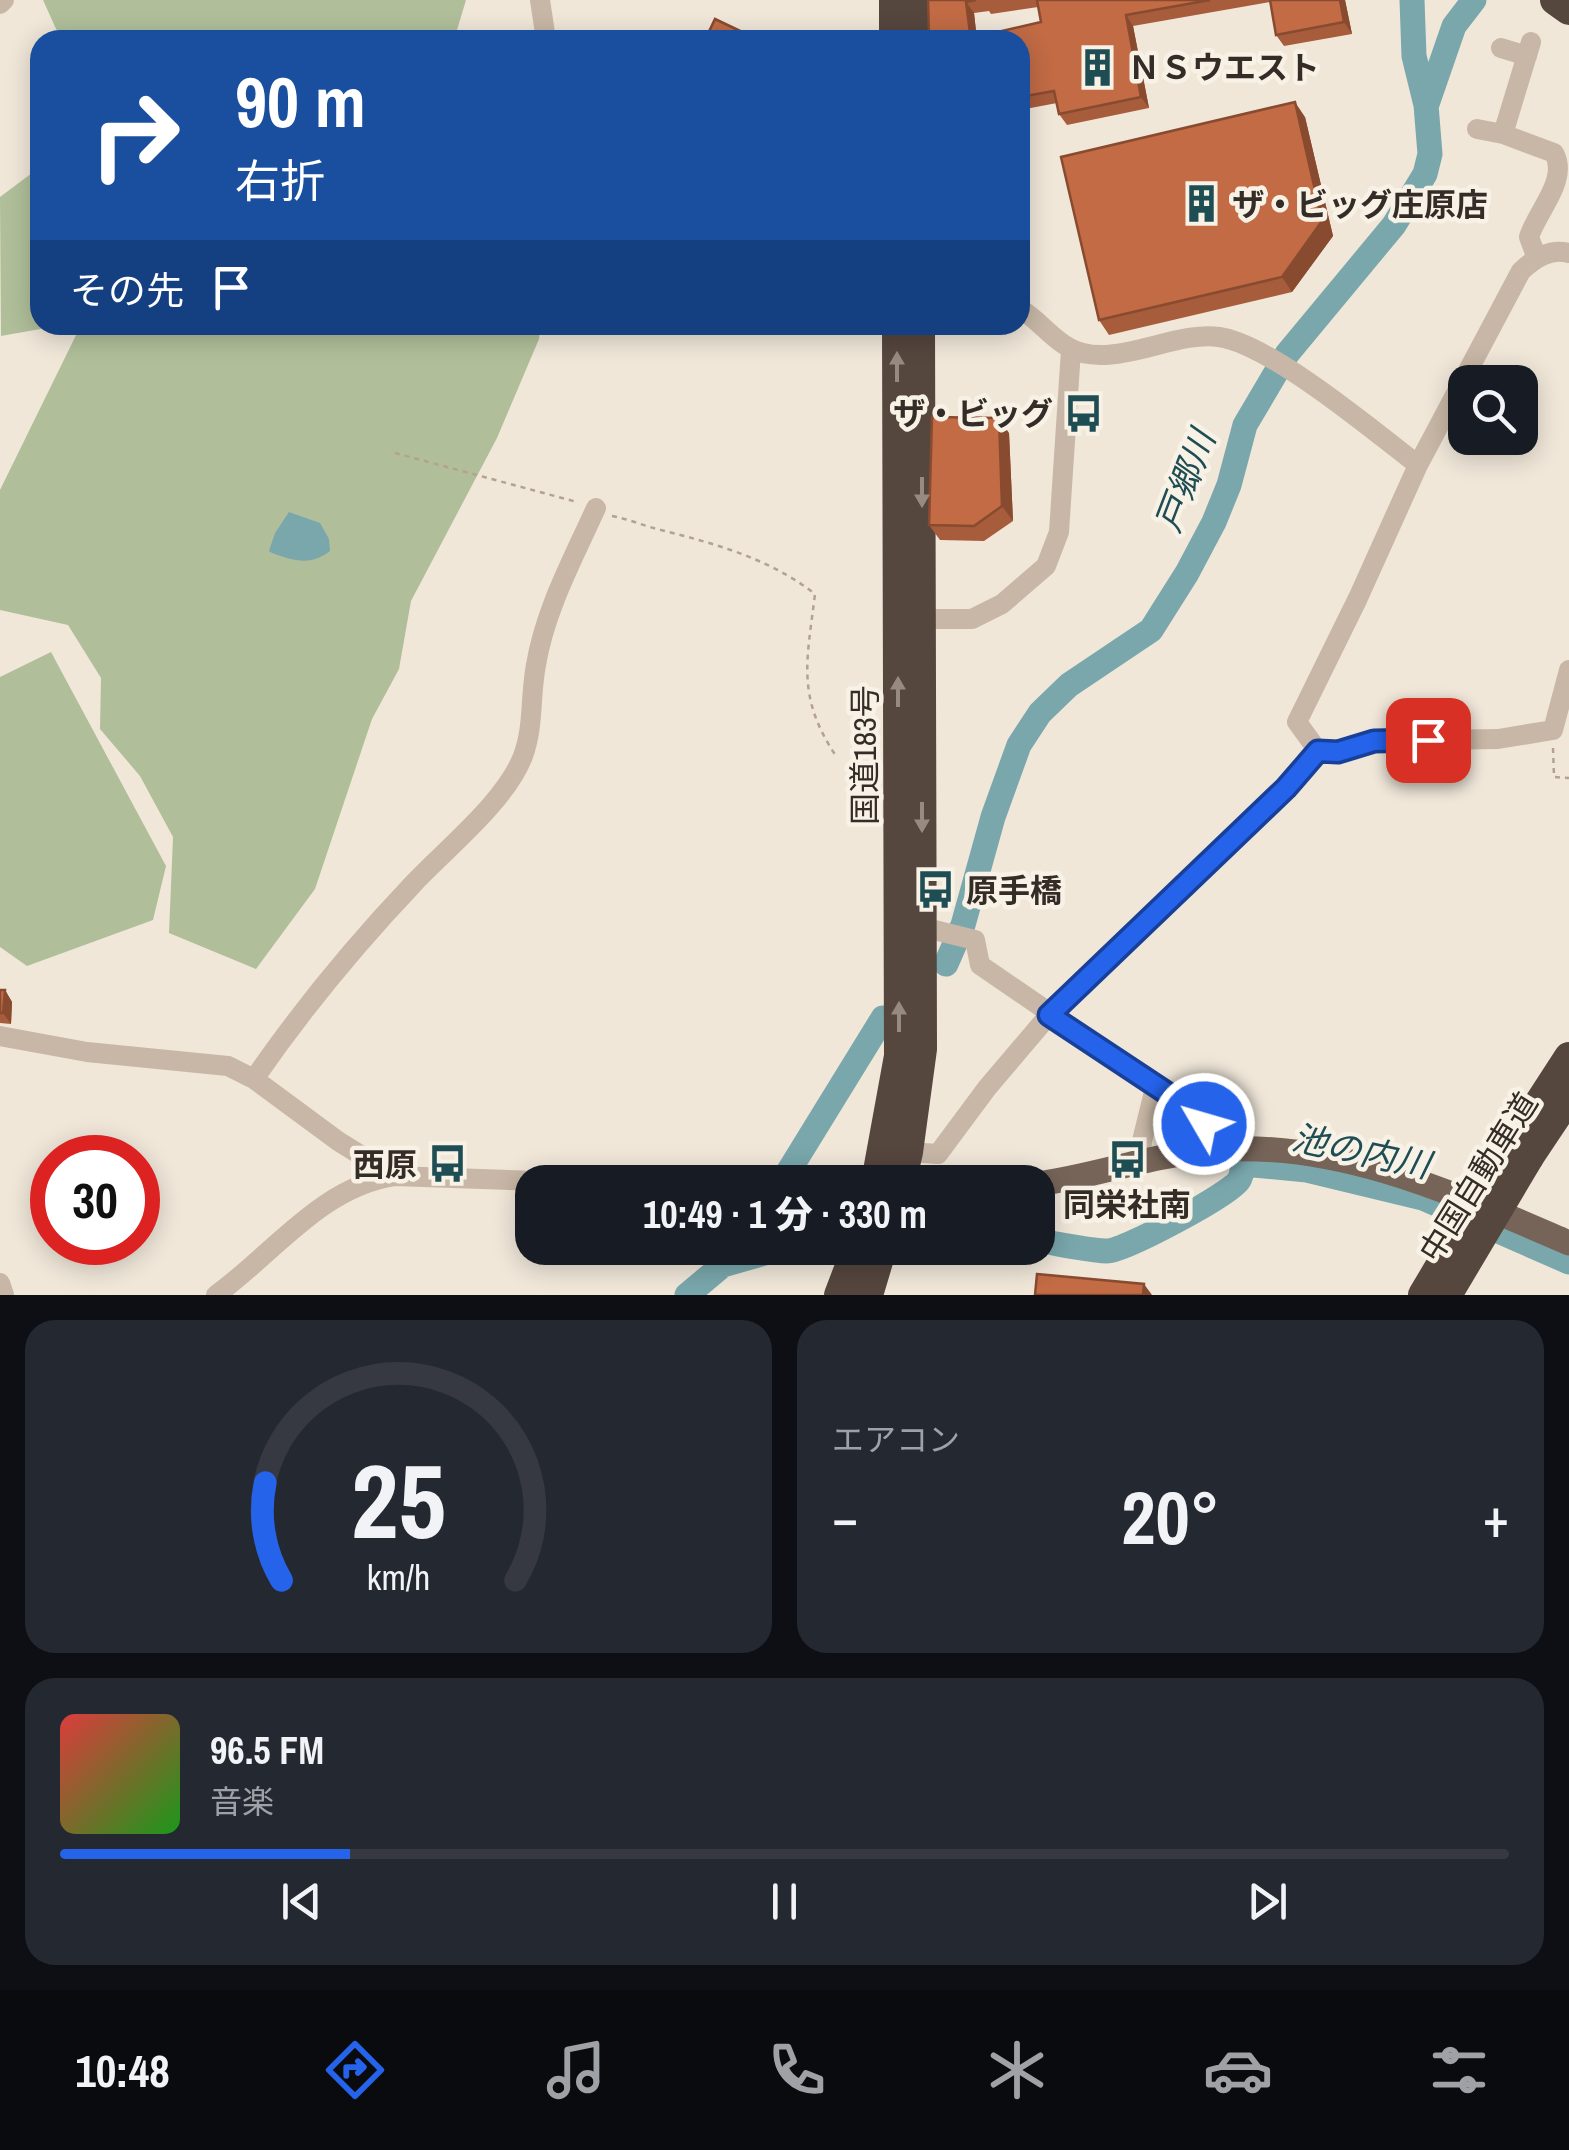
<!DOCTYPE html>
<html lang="ja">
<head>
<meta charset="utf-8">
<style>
	body { margin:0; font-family:"Archivo Narrow","Noto Sans JP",sans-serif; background:#242831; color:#f1f3f6; height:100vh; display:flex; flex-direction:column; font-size:38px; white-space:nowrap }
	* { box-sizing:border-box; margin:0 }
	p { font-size:32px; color:#9ea1a6 }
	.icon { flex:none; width:55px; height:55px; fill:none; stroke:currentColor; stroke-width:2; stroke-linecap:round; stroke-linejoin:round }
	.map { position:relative; height:1295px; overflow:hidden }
	.side { display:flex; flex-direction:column; gap:25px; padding:25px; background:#0d0f14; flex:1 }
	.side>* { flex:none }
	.banner { position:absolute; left:30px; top:30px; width:1000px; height:305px; border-radius:30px; box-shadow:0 5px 25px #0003; background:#1a4fa0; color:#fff; overflow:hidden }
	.buttons { position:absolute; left:1448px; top:365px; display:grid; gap:20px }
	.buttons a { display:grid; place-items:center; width:90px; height:90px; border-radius:20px; background:#171b24; box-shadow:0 5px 25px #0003; font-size:50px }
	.speed { position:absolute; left:30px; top:1135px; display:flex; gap:20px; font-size:50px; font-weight:700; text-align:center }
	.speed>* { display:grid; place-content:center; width:130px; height:130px; border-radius:50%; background:#171b24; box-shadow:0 5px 25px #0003; line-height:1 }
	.speed .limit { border:15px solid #d22; background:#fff; color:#111 }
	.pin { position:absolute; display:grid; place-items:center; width:85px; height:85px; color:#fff; margin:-42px; border-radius:20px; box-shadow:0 5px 15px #0006 }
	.me { position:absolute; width:110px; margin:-55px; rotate:308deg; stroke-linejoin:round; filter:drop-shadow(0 0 8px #0008) }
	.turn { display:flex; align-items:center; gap:35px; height:210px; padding:0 40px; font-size:45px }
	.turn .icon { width:130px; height:130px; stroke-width:2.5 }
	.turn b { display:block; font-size:70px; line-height:85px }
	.then { display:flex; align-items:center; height:95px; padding:0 40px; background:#0003; gap:20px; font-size:38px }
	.big { font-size:75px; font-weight:800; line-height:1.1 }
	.side .widget { flex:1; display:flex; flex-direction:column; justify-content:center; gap:15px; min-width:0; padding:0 35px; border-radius:30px; background:#242831 }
	.side .dial { align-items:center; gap:0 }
	.dial svg { height:260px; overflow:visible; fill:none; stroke:#363941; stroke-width:7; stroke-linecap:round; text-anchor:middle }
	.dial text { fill:#f1f3f6; stroke:none }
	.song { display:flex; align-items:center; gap:30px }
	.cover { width:120px; height:120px; border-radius:15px; background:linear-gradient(135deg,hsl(0 70% 55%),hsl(120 70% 35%)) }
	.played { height:10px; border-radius:5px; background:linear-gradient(90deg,#2563eb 20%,#363941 20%) }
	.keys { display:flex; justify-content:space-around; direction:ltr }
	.heat { display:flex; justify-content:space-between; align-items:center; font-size:55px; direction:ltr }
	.side .tiles { flex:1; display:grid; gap:25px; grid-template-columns:1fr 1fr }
	.widget:last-child { grid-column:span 2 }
	.trip { position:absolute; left:515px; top:1165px; width:540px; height:100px; border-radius:30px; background:#171b24; box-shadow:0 5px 25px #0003; font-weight:800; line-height:100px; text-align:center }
	.menu { display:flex; height:160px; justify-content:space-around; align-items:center; background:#090b0e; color:#9ea1a6 }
	.menu .icon { width:70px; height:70px }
	.menu .current { color:#2563eb }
	.menu b { font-size:45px; color:#f1f3f6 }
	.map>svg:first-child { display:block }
</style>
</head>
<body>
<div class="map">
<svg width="1569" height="1295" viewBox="0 0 1569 1295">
	<rect width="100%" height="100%" fill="#f0e7d9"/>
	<path fill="#b0bf9a" d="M43 0H466L454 40H61Z
		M40 167V325H63L1 336 0 197Z
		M81 325H540L539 339 497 438 411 601 399 669 372 719 315 889 256 969 169 933 173 837 140 776 100 729 101 678 68 625 0 610V490Z
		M51 652 166 866 153 920 27 966 0 947V677Z"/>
	<path fill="#79a7ac" d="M289 512 320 523 329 539 330 551C310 566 294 561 272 553L269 551 275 533Z"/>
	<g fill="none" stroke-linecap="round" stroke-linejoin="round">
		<path stroke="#79a7ac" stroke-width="25" d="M1427 104 1454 26 1474 0
			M946 964 963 925 993 817 1019 745 1040 713 1069 685 1151 630 1187 573 1214 522 1229 485 1245 425 1287 354 1394 225 1425 174 1430 154 1426 105 1414 56 1412 0
			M782 1182 883 1018
			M1038 1239C1045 1243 1097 1251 1107 1251 1124 1251 1231 1194 1239 1180 1242 1175 1242 1170 1243 1164L1307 1170 1423 1198 1569 1262
			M723 1265 782 1248
			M687 1295 723 1265 739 1248"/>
		<path stroke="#b4a290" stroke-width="2.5" stroke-dasharray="5 5" stroke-linecap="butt" d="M395 453 577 502
			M612 516C628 519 642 525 657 529 713 543 769 558 815 594 807 661 796 696 836 756
			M1553 748 1554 777 1569 778"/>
		<path stroke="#c8b7a6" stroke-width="20" d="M540 0 546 40
			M0 4 4 0
			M1531 42 1503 134 1554 153C1569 180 1537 211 1529 237L1536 256
			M1501 48 1527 56
			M1477 129 1503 134
			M1020 309C1038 319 1050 337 1068 347 1110 372 1174 330 1219 337 1270 344 1374 431 1418 465
			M923 619H972L1002 604 1046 566 1059 532 1071 350
			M1318 751 1297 722 1358 598 1418 465 1521 271C1535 258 1550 248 1569 253
			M1318 751 1339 752 1373 741 1498 739 1553 730 1569 670
			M922 927 975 940 980 965 1193 1111 1204 1124 1210 1150
			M0 1036 87 1052 228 1066 254 1079 338 1141 394 1176
			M254 1079C301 1011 356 944 414 883 447 848 506 801 523 756 534 727 530 695 536 665 545 610 573 559 596 508
			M908 1152 938 1154 987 1088 1049 1015 1286 788 1318 751
			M1140 1162 1142 1141 1155 1088
			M0 1283 4 1295
			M216 1295C273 1254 321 1187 394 1176L565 1182"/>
		<path stroke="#766458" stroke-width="25" d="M1038 1184C1095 1176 1152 1155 1210 1150 1338 1139 1455 1194 1569 1243"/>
		<path stroke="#55463e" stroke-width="30" d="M894 0V40
			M917 0V40
			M1555 0 1569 10
			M1510 1148 1569 1057
			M1529 1157 1569 1097
			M876 1182 899 1056 897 325
			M901 1182 908 1152 922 1049 920 325
			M839 1295 857 1248
			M868 1295 882 1248"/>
		<path stroke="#55463e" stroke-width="30" d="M1423 1295 1510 1148
			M1447 1295 1529 1157"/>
	</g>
	<path fill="#a75c3b" d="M928 0H1345L1352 34 1284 46 1276 35 1270 2 1133 26 1149 108 1067 125 1059 114 1057 103 1020 110V40L1041 22 1038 7 991 14 989 11 974 13 977 40H933L929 34Z
		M1305 117 1333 236 1292 292 1109 335 1099 320Z
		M1009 433 1013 521 984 541 940 540 929 525Z
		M0 990H5L12 1002 11 1024 0 1023Z"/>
	<path fill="#884b30" d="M1340 0H1345L1352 34 1344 22Z
		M966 2 974 13 977 40H975L970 33Z
		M1126 15 1133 26 1149 108 1141 97Z
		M1295 102 1305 117 1333 236 1292 292 1282 277Z
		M999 418 1009 433 1013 521 1002 506Z
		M5 990 12 1002 11 1024 3 1013Z
		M1144 1284 1152 1295H1143Z"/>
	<path fill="#c26b45" stroke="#884b30" stroke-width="2.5" d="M928 0H976L966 2 970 33 929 34Z
		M1037 0H1210L1126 15 1141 97 1059 114 1054 91 1020 97V40H990L989 34 1041 22Z
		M1270 0H1340L1344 22 1276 35Z
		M715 19 759 40H705Z
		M1295 102 1322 221 1282 277 1099 320 1061 157Z
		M932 417 999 418 1002 506 974 526 929 525Z
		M0 990H5L3 1013H0Z
		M1037 1274 1144 1284 1143 1295H1035Z"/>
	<defs><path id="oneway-solid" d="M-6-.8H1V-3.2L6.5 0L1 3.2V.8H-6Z" transform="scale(2.5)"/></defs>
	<g fill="#968a81">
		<use href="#oneway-solid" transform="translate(897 367) rotate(-90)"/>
		<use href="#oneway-solid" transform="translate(922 492) rotate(90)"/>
		<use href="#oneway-solid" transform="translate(898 692) rotate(-90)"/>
		<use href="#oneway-solid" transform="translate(922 817) rotate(90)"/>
		<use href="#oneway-solid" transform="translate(899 1017) rotate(-90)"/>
	</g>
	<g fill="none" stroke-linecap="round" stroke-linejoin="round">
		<defs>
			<path id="route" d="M1204 1124 1194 1111 1049 1015 1286 788 1318 751 1338 752 1374 741 1428 740"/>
		</defs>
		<use href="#route" stroke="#184099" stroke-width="25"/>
		<use href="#route" stroke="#2563eb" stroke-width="18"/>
	</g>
	<defs>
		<symbol id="building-bare" viewBox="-9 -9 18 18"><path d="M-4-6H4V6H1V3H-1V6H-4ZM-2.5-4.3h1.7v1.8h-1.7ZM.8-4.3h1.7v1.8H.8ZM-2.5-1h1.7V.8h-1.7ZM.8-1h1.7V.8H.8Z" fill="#1e4d54" stroke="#f8f1e5" stroke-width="2.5" paint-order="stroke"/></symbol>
		<symbol id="bus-bare" viewBox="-9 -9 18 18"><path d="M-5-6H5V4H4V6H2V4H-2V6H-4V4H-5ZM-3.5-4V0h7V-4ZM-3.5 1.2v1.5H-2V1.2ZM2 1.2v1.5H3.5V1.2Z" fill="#1e4d54" stroke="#f8f1e5" stroke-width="2.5" paint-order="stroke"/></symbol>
	</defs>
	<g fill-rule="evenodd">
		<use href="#building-bare" x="1070" y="40" width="55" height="55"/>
		<use href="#building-bare" x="1174" y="176" width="55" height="55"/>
		<use href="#bus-bare" x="1056" y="386" width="55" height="55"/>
		<use href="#bus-bare" x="908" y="862" width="55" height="55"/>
		<use href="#bus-bare" x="1100" y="1132" width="55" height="55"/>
		<use href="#bus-bare" x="420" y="1136" width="55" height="55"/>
	</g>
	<g text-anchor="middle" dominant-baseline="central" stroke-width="9" stroke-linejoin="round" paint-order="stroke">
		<g font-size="32" font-weight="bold" fill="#342c27" stroke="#f8f1e5" text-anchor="start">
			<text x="1128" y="67">ＮＳウエスト</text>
			<text x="1232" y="204">ザ・ビッグ庄原店</text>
			<text x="1053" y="413" text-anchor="end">ザ・ビッグ</text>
			<text x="966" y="890">原手橋</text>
			<text x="417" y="1164" text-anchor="end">西原</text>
			<text x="1127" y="1204" text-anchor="middle">同栄社南</text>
		</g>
		<g font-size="32" fill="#342c27" stroke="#f8f1e5">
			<text transform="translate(864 755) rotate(-90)">国道183号</text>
			<text transform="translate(1478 1177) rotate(-58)">中国自動車道</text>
		</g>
		<g font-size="35" font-style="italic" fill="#1e4d54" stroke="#f8f1e5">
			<text transform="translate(1185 481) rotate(-69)">戸郷川</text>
			<text transform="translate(1361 1151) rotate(12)">池の内川</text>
		</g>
	</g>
</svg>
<div class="buttons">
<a><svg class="icon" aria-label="search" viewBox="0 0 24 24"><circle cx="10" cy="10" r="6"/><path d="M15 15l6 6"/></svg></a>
</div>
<div class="speed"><div class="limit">30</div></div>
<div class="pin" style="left:1428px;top:740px;background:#d93025"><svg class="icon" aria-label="arrive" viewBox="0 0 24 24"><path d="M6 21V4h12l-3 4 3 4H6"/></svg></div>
<svg class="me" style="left:1204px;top:1124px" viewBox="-20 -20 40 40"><circle r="17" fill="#2563eb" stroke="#fff" stroke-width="3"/><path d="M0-11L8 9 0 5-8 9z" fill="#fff"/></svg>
<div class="trip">10:49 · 1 分 · 330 m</div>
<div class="banner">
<div class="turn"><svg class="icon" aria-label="right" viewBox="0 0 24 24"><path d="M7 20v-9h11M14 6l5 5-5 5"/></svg><div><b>90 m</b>右折</div></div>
<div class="then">その先<svg class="icon" aria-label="arrive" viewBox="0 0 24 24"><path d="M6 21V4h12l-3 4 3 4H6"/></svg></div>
</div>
</div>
<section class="side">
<div class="tiles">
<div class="widget dial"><svg viewBox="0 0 100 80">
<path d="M14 69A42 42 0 1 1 86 69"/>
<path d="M14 69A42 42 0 0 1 9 39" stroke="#2563eb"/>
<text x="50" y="56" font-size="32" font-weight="700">25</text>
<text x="50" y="72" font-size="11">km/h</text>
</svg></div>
<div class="widget"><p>エアコン</p>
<div class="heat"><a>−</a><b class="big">20°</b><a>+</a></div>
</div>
<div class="widget">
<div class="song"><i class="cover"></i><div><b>96.5 FM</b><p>音楽</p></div></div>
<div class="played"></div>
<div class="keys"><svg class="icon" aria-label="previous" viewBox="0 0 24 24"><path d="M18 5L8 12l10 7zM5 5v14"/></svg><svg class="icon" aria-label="pause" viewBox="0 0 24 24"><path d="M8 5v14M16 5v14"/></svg><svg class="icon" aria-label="next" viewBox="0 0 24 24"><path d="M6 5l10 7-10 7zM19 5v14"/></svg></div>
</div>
</div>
</section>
<nav class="menu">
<b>10:48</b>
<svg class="icon current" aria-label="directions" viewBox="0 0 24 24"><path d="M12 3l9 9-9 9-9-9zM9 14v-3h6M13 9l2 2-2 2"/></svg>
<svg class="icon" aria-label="music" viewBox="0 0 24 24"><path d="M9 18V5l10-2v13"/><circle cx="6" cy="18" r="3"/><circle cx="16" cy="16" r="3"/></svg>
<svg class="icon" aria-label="phone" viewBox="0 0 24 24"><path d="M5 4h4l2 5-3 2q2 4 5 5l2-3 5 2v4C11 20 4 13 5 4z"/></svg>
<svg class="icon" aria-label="climate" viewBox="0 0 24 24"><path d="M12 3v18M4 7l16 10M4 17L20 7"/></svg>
<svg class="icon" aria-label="car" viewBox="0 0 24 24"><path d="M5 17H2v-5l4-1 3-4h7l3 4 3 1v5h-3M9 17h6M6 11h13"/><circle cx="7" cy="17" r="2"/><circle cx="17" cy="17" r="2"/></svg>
<svg class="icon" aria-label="filters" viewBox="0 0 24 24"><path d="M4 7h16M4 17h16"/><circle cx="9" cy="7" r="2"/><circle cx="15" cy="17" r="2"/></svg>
</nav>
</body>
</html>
